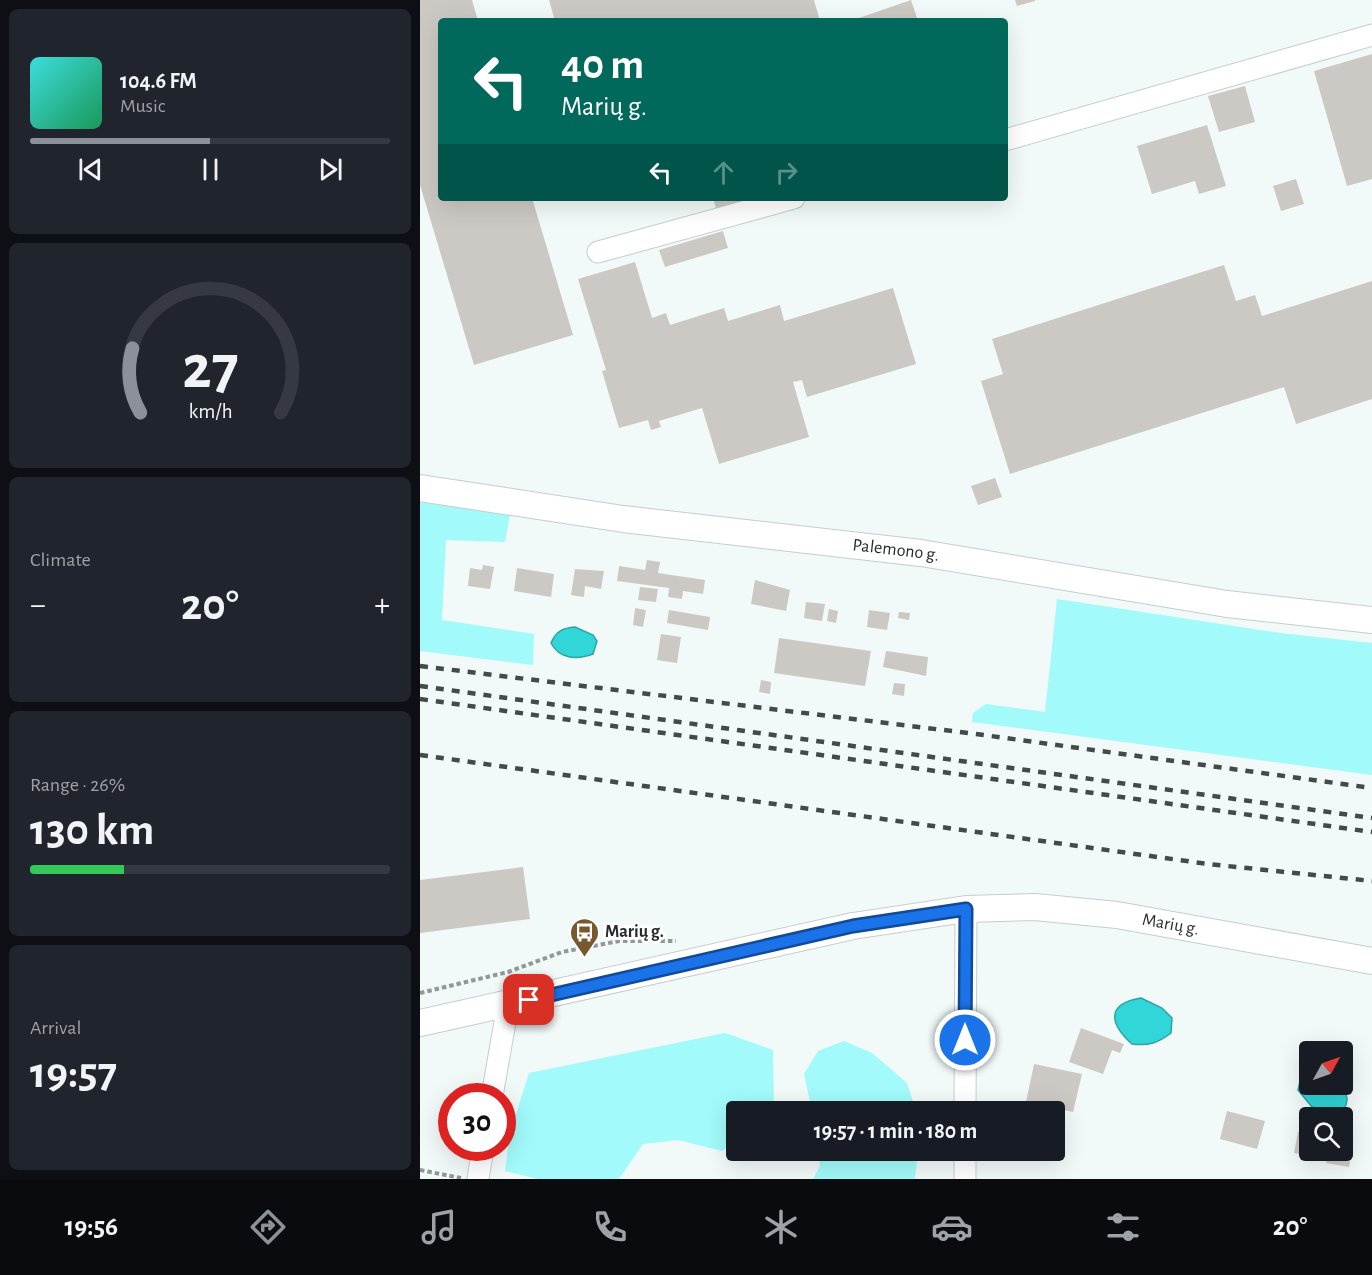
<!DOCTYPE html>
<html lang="en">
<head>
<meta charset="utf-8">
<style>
	body { margin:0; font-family:"Alegreya Sans",sans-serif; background:#20242c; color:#f1f3f6; height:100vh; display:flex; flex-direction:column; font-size:22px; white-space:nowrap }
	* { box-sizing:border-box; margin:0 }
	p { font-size:20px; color:#9ea1a6 }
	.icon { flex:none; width:33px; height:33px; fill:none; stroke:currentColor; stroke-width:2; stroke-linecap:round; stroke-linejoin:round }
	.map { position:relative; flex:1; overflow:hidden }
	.sheet { display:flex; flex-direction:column; gap:9px; padding:9px; background:#0d0f14; width:420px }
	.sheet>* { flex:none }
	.hud { position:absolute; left:18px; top:18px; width:570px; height:183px; border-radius:6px; box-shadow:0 6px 24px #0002; background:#00695c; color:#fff; overflow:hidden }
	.needle { width:39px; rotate:50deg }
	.fabs { position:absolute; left:879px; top:1041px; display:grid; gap:12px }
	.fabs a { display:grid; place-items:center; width:54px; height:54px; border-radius:6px; background:#171b24; box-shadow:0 6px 24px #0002; font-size:30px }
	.speed { position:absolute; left:18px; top:1083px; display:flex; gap:12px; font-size:30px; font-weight:700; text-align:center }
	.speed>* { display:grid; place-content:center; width:78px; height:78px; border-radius:50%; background:#171b24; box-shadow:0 6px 24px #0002; line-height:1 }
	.speed .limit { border:9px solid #d22; background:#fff; color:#111 }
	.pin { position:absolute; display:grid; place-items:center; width:51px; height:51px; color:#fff; margin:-26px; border-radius:12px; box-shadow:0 3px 9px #0006 }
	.me { position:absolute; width:66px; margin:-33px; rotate:0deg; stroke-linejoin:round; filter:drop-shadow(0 0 4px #0008) }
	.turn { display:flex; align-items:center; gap:21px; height:126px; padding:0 24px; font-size:27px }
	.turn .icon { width:78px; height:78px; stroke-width:2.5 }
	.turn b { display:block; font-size:42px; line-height:51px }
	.lanes { display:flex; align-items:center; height:57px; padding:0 24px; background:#0003; justify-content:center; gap:30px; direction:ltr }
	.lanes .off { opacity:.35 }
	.big { font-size:45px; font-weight:600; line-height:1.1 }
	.sheet .widget { flex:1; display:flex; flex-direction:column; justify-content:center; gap:9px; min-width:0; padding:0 21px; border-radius:9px; background:#20242c }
	.sheet .dial { align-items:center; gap:0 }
	.dial svg { height:156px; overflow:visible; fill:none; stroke:#363941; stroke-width:7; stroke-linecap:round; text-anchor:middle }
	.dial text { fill:#f1f3f6; stroke:none }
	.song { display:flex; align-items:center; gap:18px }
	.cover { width:72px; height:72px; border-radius:9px; background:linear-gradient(135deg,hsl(180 70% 55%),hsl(150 70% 35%)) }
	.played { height:6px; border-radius:3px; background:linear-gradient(90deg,#8c9099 50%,#363941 50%) }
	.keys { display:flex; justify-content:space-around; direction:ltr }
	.heat { display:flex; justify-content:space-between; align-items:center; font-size:33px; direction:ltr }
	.charge { height:9px; border-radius:4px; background:linear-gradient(90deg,#34c759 26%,#363941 0) }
	.trip { position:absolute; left:306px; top:1101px; width:339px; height:60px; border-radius:6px; background:#171b24; box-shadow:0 6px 24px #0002; font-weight:600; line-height:60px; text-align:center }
	.dock { display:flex; height:96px; justify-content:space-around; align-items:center; background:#090b0e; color:#9ea1a6 }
	.dock .icon { width:42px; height:42px }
	.dock .selected { color:#8c9099 }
	.dock b { font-size:27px; color:#f1f3f6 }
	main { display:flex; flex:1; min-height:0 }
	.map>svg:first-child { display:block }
</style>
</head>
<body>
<main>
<section class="sheet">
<div class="widget">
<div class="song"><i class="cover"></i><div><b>104.6 FM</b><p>Music</p></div></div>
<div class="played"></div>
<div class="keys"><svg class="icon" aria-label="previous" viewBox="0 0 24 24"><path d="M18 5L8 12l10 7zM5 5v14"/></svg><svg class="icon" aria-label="pause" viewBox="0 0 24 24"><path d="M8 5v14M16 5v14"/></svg><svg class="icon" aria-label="next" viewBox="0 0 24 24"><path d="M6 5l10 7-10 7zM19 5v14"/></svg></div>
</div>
<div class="widget dial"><svg viewBox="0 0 100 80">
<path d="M14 69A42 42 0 1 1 86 69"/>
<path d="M14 69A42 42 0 0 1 10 36" stroke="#8c9099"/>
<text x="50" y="56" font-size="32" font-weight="700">27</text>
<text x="50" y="72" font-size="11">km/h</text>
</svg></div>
<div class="widget"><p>Climate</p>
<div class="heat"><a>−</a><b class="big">20°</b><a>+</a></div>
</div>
<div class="widget"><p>Range · 26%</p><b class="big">130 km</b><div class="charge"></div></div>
<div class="widget"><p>Arrival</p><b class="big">19:57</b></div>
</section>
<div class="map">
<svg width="952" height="1179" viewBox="0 0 952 1179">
	<rect width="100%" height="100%" fill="#f2f9f9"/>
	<path fill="#a2fafa" d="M0 502 90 515 85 542 26 540 22 620 114 634 113 665 0 651Z
		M637 599 861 633 952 643V775L552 722 553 713 566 704 625 712Z
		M305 1033 353 1050 354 1105 349 1111 316 1112V1141L302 1151 258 1140 223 1144 199 1179H118L85 1171 90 1133 109 1073Z
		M424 1041 452 1053 487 1083 496 1111H392L384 1074 398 1051Z
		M398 1151H498L495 1179H393L400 1166Z"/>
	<path fill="#31d6d8" stroke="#2ea3a4" stroke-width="1.5" d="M155 627 173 635 177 641 173 654C157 660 139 659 131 643 136 631 143 628 155 627Z
		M721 998 742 1008 752 1018 751 1033C738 1043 729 1046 712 1044 690 1024 685 1004 721 998Z
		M889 1074 890 1084 921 1085C926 1094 930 1099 924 1109L916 1111 892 1107 878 1090 880 1081Z"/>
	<path fill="#ccc9c4" d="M0 0H52L58 21H21V198H112L153 335 54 365 0 185Z
		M129 0H394L400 21H135Z
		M491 0 498 21H440L439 18Z
		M595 0H615V1L597 6Z
		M952 54V179L927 186 894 71Z
		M825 86 835 122 799 132 788 96Z
		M787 125 806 186 779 194 775 181 732 194 717 146Z
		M876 179 884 204 861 211 853 186Z
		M293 198H343L297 212Z
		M303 231 308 248 245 267 239 250Z
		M215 262 232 318 246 313 250 325 304 308 308 321 360 305 364 321 473 288 496 364 387 397 382 380 373 382 389 437 299 464 282 408 239 421 241 427 231 430 228 420 199 428 182 371 186 370 158 279Z
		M804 265 816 301 835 295 842 316 952 281V399L876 424 864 387 590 474 561 381 583 374 572 339Z
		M575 478 582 497 558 505 551 486Z
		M227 560 240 562 238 573 285 580 283 594 263 591 262 599 248 597 249 588 197 581 199 566 225 570Z
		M63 565 74 567 70 589 48 586 50 568 62 570Z
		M97 568 134 574 131 597 94 591Z
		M155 569 184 571 181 589 165 586 164 597 151 595Z
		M335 580 370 590 366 611 331 604Z
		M220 587 238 589 236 602 218 600Z
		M386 602 405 604 402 621 384 618Z
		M215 608 226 610 223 627 213 625Z
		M409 609 418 611 416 623 407 621Z
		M249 610 290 617 288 630 247 623Z
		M449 610 470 613 467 630 447 627Z
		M479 612 490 613 489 620 478 618Z
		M241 634 261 637 257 663 237 660Z
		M359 638 451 651 445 686 354 673Z
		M466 651 508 657 506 676 463 667Z
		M341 680 351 682 350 694 339 692Z
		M474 683 485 684 484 696 472 694Z
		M103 867 110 919 0 933V880Z
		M661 1028 704 1044 700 1053 692 1050 683 1074 649 1062Z
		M614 1064 662 1074 653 1112 606 1102Z
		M807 1111 845 1121 837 1149 800 1139Z
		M878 1132 890 1134V1150H895L894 1157 874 1153Z
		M922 1141 933 1143 929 1167 906 1163 908 1150H922Z"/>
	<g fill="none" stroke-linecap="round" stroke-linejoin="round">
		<defs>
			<path id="minor" d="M585 140 952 35
				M178 252 374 198
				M72 1096 88 1005
				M545 1112 546 909
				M58 1179 63 1148
				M545 1179V1150"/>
			<g id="tertiary">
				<path id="s1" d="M0 488 203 519 501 553 807 604 952 620"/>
				<path id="s2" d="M0 1023 433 926 546 909 615 907 697 915 952 961"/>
			</g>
		</defs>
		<use href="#minor" stroke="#c6cdcd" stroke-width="23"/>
		<use href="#tertiary" stroke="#c6cdcd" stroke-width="28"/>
		<path stroke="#929797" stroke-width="4" stroke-dasharray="4.5 3" stroke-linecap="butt" d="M0 993 88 972 142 952 199 941H256
			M0 1170 41 1178"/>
		<use href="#minor" stroke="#fff" stroke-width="21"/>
		<use href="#tertiary" stroke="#fff" stroke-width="26"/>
		<path stroke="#454949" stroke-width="4.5" stroke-dasharray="8 8" stroke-linecap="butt" d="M0 666 556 734 952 788
			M0 686 952 818
			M0 699 952 832
			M0 755 788 864 952 881"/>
	</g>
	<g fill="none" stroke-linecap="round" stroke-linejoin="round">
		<defs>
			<path id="route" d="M109 1000 433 926 546 909 545 1040"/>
		</defs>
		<use href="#route" stroke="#114b97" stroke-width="15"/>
		<use href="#route" stroke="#1a73e8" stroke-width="10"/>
	</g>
	<defs>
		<symbol id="bus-pin" viewBox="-11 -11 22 30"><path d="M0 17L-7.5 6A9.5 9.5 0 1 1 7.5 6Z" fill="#76592d" stroke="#fff"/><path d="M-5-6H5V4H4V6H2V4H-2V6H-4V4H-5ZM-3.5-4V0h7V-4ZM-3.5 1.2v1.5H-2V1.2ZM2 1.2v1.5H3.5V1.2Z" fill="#fff"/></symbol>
	</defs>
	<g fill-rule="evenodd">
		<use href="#bus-pin" x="148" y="916" width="33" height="45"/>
	</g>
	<g text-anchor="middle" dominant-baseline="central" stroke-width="6" stroke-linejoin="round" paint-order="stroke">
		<g font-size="18" fill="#282b2b" stroke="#fff">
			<text stroke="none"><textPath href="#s1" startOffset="480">Palemono g.</textPath></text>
			<text stroke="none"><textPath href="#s2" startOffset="764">Marių g.</textPath></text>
		</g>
		<g font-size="18" font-weight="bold" fill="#282b2b" stroke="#fff" text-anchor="start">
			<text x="185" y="932">Marių g.</text>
		</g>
	</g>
</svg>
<div class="fabs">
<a><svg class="needle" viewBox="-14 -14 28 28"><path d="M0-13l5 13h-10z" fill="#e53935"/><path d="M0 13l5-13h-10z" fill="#9ea1a6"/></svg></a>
<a><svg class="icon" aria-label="search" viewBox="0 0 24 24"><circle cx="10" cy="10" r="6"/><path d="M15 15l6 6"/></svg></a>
</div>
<div class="speed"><div class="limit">30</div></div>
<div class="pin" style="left:109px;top:1000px;background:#d93025"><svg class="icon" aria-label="arrive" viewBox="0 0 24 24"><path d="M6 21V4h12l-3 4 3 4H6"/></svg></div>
<svg class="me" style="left:545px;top:1040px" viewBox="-20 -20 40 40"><circle r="17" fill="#1a73e8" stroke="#fff" stroke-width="3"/><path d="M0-11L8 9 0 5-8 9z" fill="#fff"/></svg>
<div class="trip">19:57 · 1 min · 180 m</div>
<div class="hud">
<div class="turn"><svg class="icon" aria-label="left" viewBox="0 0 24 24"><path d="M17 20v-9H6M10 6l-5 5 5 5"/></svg><div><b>40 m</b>Marių g.</div></div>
<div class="lanes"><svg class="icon" aria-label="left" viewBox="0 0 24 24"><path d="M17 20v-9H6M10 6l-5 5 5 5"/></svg><svg class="icon off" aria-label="ahead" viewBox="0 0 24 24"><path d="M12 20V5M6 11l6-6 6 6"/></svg><svg class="icon off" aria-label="right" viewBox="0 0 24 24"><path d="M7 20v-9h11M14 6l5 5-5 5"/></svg></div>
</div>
</div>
</main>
<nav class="dock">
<b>19:56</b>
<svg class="icon selected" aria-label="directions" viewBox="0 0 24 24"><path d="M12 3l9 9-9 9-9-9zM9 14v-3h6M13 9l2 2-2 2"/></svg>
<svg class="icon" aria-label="music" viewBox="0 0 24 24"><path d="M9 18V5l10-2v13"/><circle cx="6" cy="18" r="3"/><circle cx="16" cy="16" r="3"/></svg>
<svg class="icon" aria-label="phone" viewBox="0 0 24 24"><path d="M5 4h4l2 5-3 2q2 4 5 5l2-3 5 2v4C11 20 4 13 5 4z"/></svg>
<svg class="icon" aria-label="climate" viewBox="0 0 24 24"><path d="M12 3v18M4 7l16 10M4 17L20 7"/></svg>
<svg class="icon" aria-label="car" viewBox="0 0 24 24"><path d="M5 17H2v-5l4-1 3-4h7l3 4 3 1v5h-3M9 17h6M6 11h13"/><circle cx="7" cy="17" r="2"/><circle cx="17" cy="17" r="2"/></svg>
<svg class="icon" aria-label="filters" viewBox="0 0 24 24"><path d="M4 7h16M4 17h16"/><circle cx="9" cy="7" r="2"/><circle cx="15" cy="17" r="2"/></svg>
<b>20°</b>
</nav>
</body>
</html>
